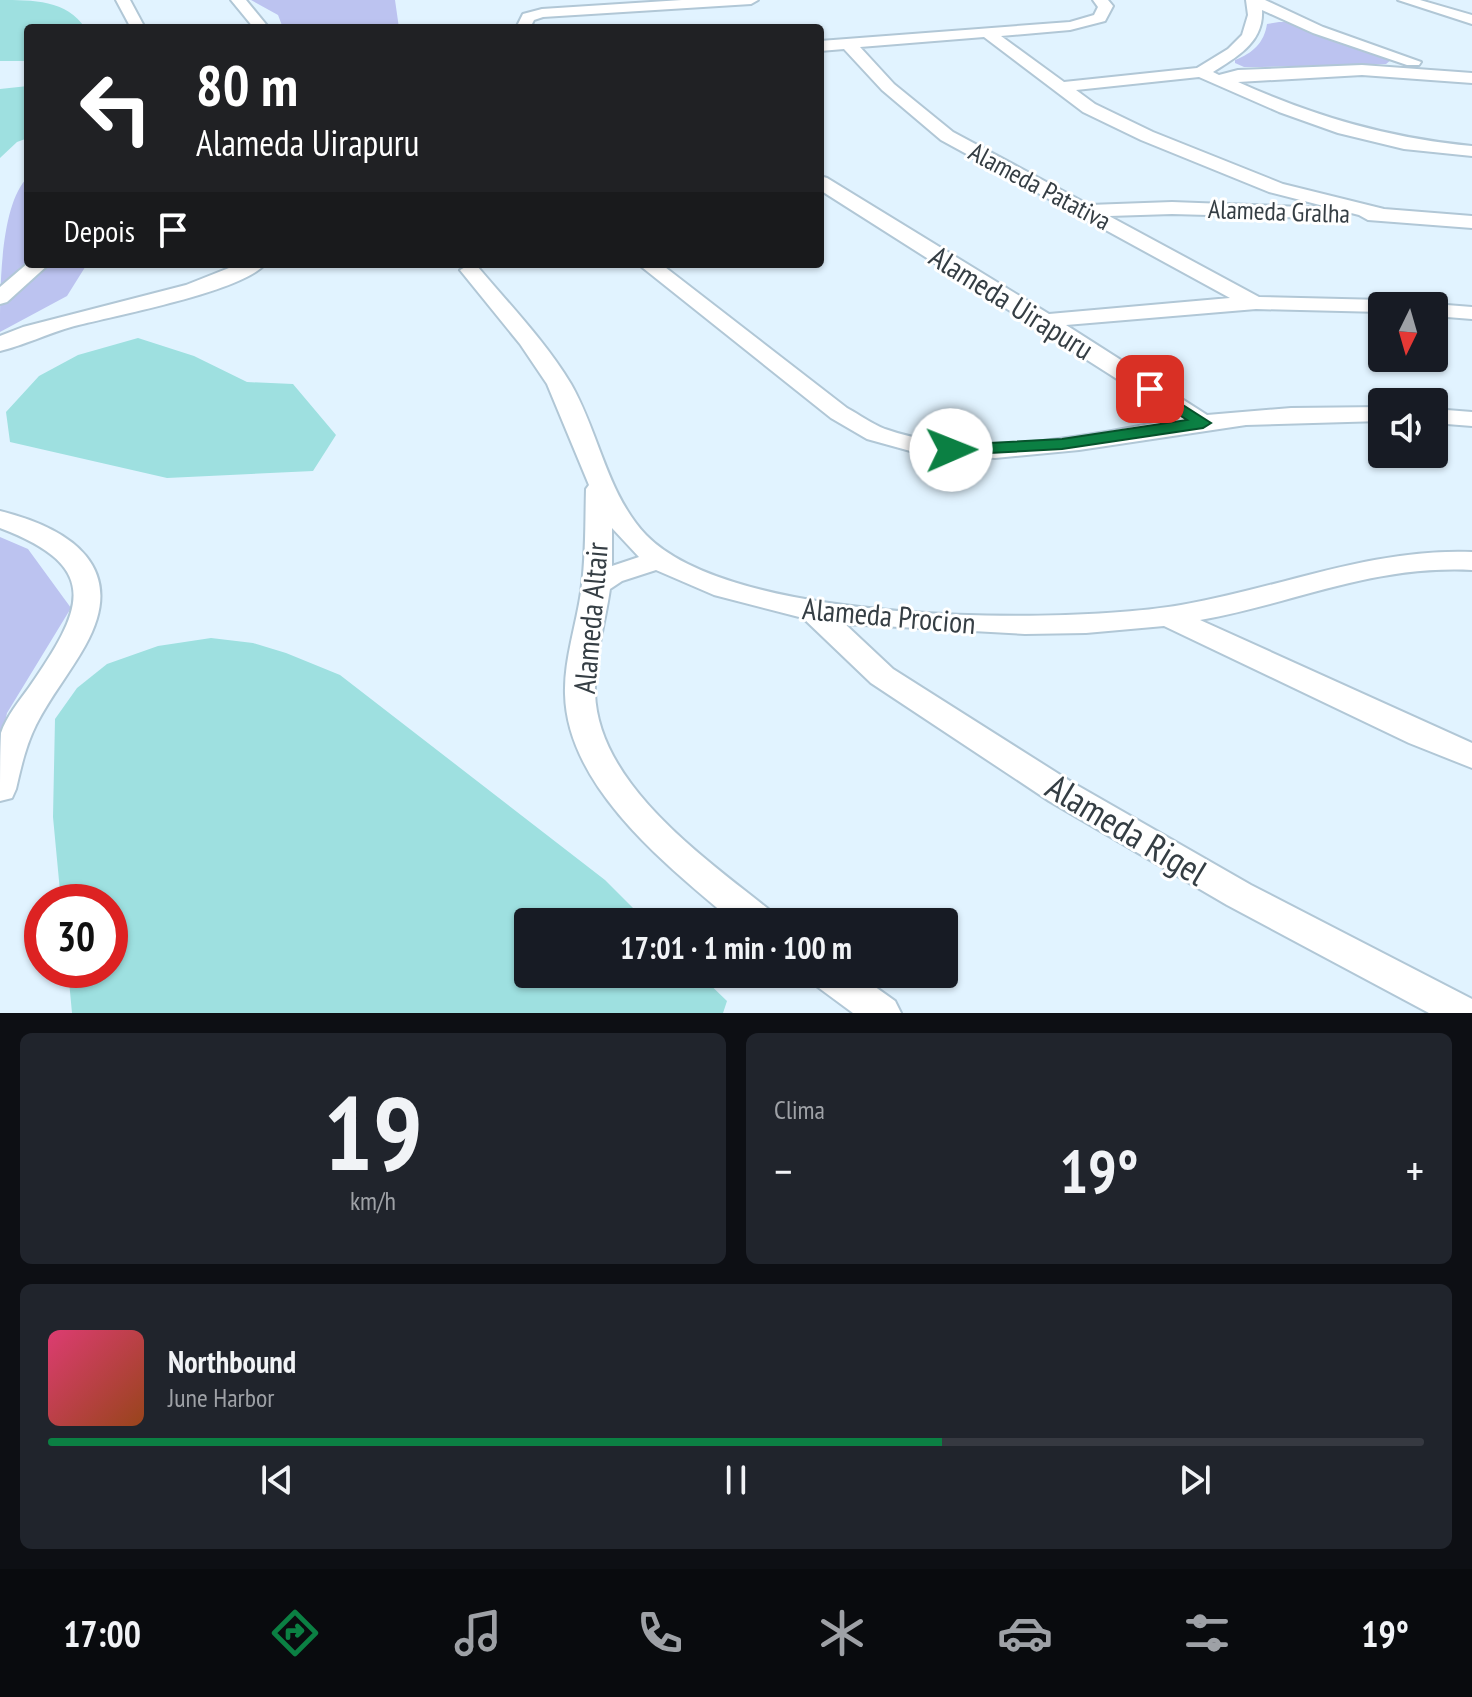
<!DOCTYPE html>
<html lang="pt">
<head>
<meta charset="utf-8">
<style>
	body { margin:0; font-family:"PT Sans Narrow",sans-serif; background:#20242c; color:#f1f3f6; height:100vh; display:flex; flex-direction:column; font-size:30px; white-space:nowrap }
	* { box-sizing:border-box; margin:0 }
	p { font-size:26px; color:#9ea1a6 }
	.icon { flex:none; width:44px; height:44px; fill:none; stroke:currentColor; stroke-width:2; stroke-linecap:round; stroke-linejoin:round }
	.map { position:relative; height:1013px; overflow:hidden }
	.drawer { display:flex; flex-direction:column; gap:20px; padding:20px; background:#0d0f14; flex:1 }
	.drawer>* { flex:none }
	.guide { position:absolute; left:24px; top:24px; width:800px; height:244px; border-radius:8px; box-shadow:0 2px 6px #0004; background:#202124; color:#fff; overflow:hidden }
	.needle { width:52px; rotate:185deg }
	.tools { position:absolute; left:1368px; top:292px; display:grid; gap:16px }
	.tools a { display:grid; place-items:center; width:80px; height:80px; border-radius:8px; background:#171b24; box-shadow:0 2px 6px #0004; font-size:40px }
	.speed { position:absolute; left:24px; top:884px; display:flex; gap:16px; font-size:40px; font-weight:700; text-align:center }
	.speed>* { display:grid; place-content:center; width:104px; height:104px; border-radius:50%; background:#171b24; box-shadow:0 2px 6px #0004; line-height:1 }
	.speed .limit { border:12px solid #d22; background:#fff; color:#111 }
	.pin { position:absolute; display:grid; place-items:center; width:68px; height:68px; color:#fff; margin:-34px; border-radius:16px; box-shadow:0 4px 12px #0006 }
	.me { position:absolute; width:88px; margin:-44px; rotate:89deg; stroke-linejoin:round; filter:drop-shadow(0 0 6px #0008) }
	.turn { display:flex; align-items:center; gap:28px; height:168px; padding:0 40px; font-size:36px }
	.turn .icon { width:104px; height:104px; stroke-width:2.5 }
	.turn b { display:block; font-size:56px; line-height:68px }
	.then { display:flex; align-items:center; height:76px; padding:0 40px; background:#0003; gap:16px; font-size:30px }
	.big { font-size:60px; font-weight:700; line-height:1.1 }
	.drawer .tile { flex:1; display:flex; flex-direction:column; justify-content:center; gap:12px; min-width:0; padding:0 28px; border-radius:12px; background:#20242c }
	.drawer .dial { align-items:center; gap:0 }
	.dial b { font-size:104px; line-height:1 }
	.song { display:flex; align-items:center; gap:24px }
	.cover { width:96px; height:96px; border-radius:12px; background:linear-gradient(135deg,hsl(340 70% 55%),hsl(20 70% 35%)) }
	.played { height:8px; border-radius:4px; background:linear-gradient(90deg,#0b8043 65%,#363941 65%) }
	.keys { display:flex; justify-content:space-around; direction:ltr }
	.heat { display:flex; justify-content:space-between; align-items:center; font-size:44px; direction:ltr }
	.drawer .tiles { flex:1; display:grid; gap:20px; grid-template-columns:1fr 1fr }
	.tile:last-child { grid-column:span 2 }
	.trip { position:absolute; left:514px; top:908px; width:444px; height:80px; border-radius:8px; background:#171b24; box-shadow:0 2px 6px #0004; font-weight:700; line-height:80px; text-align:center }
	.tab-bar { display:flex; height:128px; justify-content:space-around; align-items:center; background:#090b0e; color:#9ea1a6 }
	.tab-bar .icon { width:56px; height:56px }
	.tab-bar .selected { color:#0b8043 }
	.tab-bar b { font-size:36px; color:#f1f3f6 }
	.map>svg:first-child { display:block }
</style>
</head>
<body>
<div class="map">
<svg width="1472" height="1013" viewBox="0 0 1472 1013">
	<rect width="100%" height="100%" fill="#e1f3ff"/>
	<path fill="#bcc3f0" d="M251 0H395L399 28H283L278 15Z
		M1279 22H1293L1391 60 1386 64 1261 67H1244L1235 63V60C1253 53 1264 43 1267 24Z
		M28 177V264H87L67 296 0 332C0 288 0 204 28 177Z
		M0 537 28 549 71 608 7 713 0 745Z"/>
	<path fill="#9ee0e0" d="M0 0C33 0 67 0 85 28H28V61H0Z
		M28 86V138L17 142 0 158V89Z
		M138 338 194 356 247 382 293 384 336 435 313 471 167 478 10 442 6 412 39 376 78 355Z
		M211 638 253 643 286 653 340 675 605 880 647 922H528V974H699L727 1001 723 1013H72L68 970H110V902H61L53 817 55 719 77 688 107 664 158 646Z"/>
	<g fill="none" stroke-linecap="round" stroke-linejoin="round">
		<defs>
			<path id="street" d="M116 0H130L145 28H131Z
				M231 0H246L269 28H254Z
				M682 0H758L751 4 543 17 534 20 530 28H516L523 14 542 9Z
				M1093 0H1108L1113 6 1105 21 1070 30 1001 36 1064 82 1197 68 1228 49 1242 35 1248 15 1246 0H1265L1323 27 1421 62 1419 65H1407L1313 33 1262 10C1264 42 1237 57 1213 72L1219 75 1238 70 1362 65 1472 73V83L1362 75 1238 82C1314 116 1388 138 1472 146V156L1404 149 1338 133 1279 112 1199 77 1076 90 1095 104 1153 132 1283 184 1384 209 1472 216V228L1368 220 1359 215 1269 192 1141 140 1083 112 984 37 860 47 894 84 953 132 1089 205 1172 202 1328 208 1331 212 1321 218 1172 214 1109 216 1259 297 1383 300 1394 306H1382V312L1256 309 1066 325 1207 415 1291 408 1382 407V421L1246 425 1079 450 995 458 914 452 867 439 831 418 638 264H661L847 408C860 415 872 424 885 429 980 462 1085 434 1180 419L820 190V176L827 178 1049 314 1230 298 941 140 882 90 844 49 820 51V41L1070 22 1094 15 1098 7Z
				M1398 0H1420L1472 15V24Z
				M28 263 49 264 7 302 0 304V287Z
				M239 264H265C242 292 111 316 71 327 47 334 24 345 0 351V336L23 327 186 285Z
				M471 264 477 266C509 304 545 341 571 384 599 433 607 494 646 535 733 625 1063 625 1181 605 1280 588 1371 548 1472 552V570C1371 565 1296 603 1200 620L1472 743V768L1409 743 1164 626 1086 633 1025 634 845 624 893 669 1073 783 1251 885 1472 999V1013H1429L1227 905 1049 801 871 683 803 618 714 595 656 570 622 581 610 589C605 624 594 658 595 693 598 785 706 859 772 912L777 922H734C669 867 567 788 565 694 564 660 576 626 581 592 586 558 585 523 586 489L589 485 547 384 520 344 460 270ZM612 528 639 557 612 566Z
				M1434 304 1472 307V319L1434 316V306H1426Z
				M1434 409 1472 412V426L1434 423Z
				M0 511C72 529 129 568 85 646 70 673 50 697 36 725 26 745 21 767 16 789L12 798 0 801C0 781 0 753 1 733 6 717 20 700 30 686 83 609 103 567 0 528Z
				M810 974H857L895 1001 901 1013H853L815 985Z"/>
		</defs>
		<use href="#street" stroke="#b1c7d6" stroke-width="4"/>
		<use href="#street" fill="#fff" fill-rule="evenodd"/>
	</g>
	<path fill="#0b8043" stroke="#07532c" stroke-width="2" d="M1150 384 1211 423 1203 428 1062 449 951 455 942 450 951 445 1062 439 1187 420 1144 392 1142 389Z"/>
	<g text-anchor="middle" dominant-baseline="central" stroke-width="6" stroke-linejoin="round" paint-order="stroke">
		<g font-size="26" fill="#353e44" stroke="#fff">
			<text transform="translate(1040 186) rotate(28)">Alameda Patativa</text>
			<text transform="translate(1279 211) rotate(2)">Alameda Gralha</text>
		</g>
		<g font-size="30" fill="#353e44" stroke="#fff">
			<text transform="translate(1012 302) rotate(32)">Alameda Uirapuru</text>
			<text transform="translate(889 615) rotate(5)">Alameda Procion</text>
			<text transform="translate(590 618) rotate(-85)">Alameda Altair</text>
		</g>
		<g font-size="36" fill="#353e44" stroke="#fff">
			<text transform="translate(1127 829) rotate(31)">Alameda Rigel</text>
		</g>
	</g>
</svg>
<div class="tools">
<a><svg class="needle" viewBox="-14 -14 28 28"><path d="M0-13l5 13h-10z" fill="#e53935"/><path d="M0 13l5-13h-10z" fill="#9ea1a6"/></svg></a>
<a><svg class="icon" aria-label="sound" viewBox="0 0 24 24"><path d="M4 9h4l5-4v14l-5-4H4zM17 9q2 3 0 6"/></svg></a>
</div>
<div class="speed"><div class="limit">30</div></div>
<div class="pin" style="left:1150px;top:389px;background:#d93025"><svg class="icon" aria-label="arrive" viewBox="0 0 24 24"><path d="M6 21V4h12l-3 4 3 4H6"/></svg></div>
<svg class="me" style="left:951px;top:450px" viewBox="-20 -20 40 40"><circle r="19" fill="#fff"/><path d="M0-13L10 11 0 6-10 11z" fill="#0b8043"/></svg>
<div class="trip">17:01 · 1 min · 100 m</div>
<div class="guide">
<div class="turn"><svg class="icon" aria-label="left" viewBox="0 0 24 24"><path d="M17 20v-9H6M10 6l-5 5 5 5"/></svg><div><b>80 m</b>Alameda Uirapuru</div></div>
<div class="then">Depois<svg class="icon" aria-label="arrive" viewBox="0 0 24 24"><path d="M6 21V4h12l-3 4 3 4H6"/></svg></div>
</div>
</div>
<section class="drawer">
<div class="tiles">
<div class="tile dial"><b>19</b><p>km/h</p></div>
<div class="tile"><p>Clima</p>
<div class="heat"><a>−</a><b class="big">19°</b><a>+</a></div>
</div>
<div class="tile">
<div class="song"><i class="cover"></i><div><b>Northbound</b><p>June Harbor</p></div></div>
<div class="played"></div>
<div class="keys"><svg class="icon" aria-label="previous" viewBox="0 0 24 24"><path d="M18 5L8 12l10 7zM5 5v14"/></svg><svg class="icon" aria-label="pause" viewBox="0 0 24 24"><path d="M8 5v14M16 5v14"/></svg><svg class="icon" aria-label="next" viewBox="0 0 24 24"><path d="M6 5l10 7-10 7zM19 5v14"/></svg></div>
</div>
</div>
</section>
<nav class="tab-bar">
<b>17:00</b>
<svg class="icon selected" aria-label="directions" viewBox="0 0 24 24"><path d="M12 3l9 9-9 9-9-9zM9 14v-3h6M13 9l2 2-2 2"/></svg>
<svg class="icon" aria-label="music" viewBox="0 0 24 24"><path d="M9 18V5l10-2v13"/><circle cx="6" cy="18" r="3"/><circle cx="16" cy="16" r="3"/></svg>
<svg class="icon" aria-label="phone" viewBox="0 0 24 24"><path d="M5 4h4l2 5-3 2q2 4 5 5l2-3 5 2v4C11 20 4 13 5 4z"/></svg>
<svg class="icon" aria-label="climate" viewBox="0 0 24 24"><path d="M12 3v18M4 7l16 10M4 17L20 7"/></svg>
<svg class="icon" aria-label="car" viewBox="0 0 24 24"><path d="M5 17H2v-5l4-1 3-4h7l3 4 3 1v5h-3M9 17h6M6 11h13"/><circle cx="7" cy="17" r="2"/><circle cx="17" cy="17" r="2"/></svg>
<svg class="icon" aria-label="filters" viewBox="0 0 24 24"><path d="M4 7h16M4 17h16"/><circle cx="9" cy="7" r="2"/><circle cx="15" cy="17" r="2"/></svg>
<b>19°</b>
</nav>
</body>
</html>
